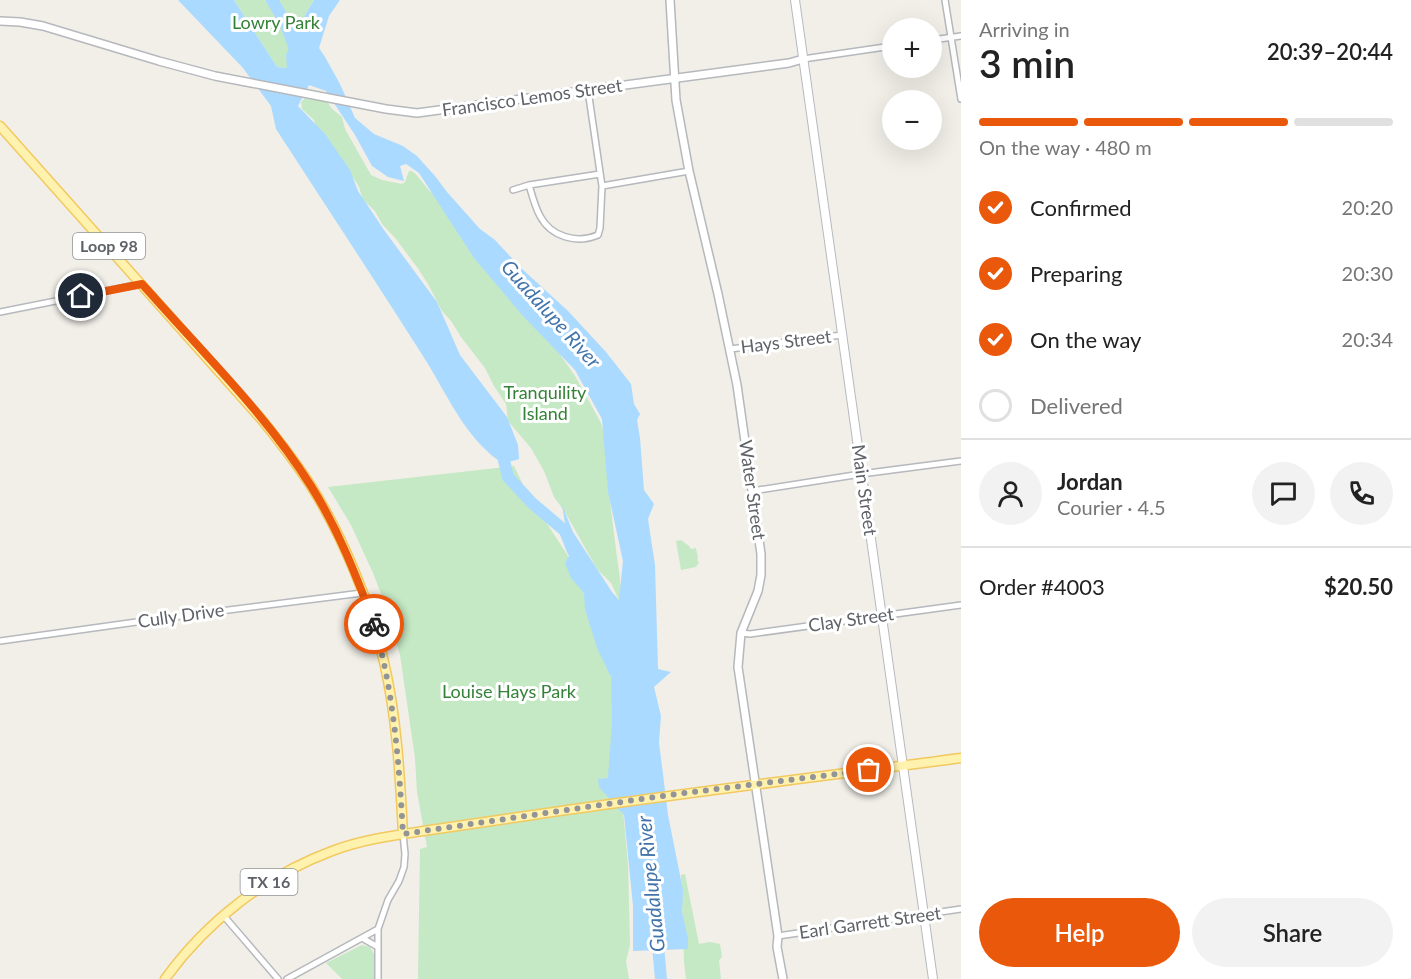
<!DOCTYPE html>
<meta charset="utf-8">
<style>
body{margin:0;font-family:Lato,sans-serif;background:#f2f2f2;color:#222;height:100vh;display:flex;flex-direction:column;font-size:22px;white-space:nowrap}
*{box-sizing:border-box;margin:0}
p{font-size:20px;color:#767676}
.icon{flex:none;width:33px;height:33px;fill:none;stroke:currentColor;stroke-width:2;stroke-linecap:round;stroke-linejoin:round}
.map{position:relative;flex:1;overflow:hidden}
.sheet{display:flex;flex-direction:column;background:#fff;width:450px}
.sheet>*{flex:none}
.tools{position:absolute;left:882px;top:18px;display:grid;gap:12px}
.tools a{display:grid;place-items:center;width:60px;height:60px;border-radius:50%;background:#fff;box-shadow:0 6px 24px #0002;font-size:30px}
.pin{position:absolute;display:grid;place-items:center;width:51px;height:51px;color:#fff;margin:-26px;border:3px solid #fff;border-radius:50%;box-shadow:0 2px 6px #0007}
.courier{position:absolute;display:grid;place-items:center;width:60px;height:60px;margin:-30px;border:4px solid #ea580c;border-radius:50%;background:#fff;color:#222;box-shadow:0 2px 8px #0007}
.headline em{font-style:normal;font-weight:600}
.headline div{display:flex;flex-direction:column-reverse}
.headline{display:flex;align-items:center;justify-content:space-between;height:102px;padding:0 18px}
h1{font-size:39px;font-weight:600;line-height:45px}
.bar{display:grid;grid-template-columns:repeat(4,1fr);gap:9px 6px;align-content:center;height:72px;padding:0 18px}
.bar i{height:8px;border-radius:4px;background:#e0e0e0}
.bar .active{background:#ea580c}
.bar p{grid-column:span 4}
.line{display:flex;align-items:center;gap:15px;padding:0 18px;border-top:2px solid #e0e0e0}
.line div{flex:1}
.round{display:grid;place-items:center;flex:none;width:63px;height:63px;border-radius:32px;background:#f2f2f2}
ol{padding:0 18px;list-style:none}
li{display:flex;align-items:center;gap:18px;height:66px}
li p{margin-inline-start:auto}
li .icon{padding:6px;border-radius:50%;background:#ea580c;color:#fff;stroke-width:4}
li:last-child{color:#767676}
li i{width:33px;height:33px;border:3px solid #e0e0e0;border-radius:50%}
.primary-button{display:flex;gap:12px;margin-top:auto;padding:12px 18px}
.primary-button a{flex:1;height:69px;border-radius:36px;background:#ea580c;color:#fff;font-size:24px;font-weight:600;line-height:69px;text-align:center}
.primary-button a+a{background:#f2f2f2;color:#222}
main{display:flex;flex:1;min-height:0}
.map>svg:first-child{display:block}
.green{fill:#c5e8c5}
.water{fill:#aadaff}
.lines{fill:none;stroke-linecap:round;stroke-linejoin:round}
.river{stroke:#aadaff;stroke-width:12}
.minor-casing{stroke:#b5b8bc;stroke-width:8}
.tertiary-casing{stroke:#b5b8bc;stroke-width:10}
.secondary-casing{stroke:#b6babf;stroke-width:10}
.primary-casing{stroke:#f2c960;stroke-width:11}
.minor{stroke:#fff;stroke-width:5}
.tertiary{stroke:#fff;stroke-width:7}
.secondary{stroke:#fff;stroke-width:8}
.primary{stroke:#fff2af;stroke-width:8}
.done{stroke:#929495;stroke-width:6;stroke-dasharray:0 10.8}
.route{stroke:#ea580c;stroke-width:8}
.labels{text-anchor:middle;stroke-width:6;stroke-linejoin:round;paint-order:stroke}
.shield{fill:#fff;stroke:#8f9295;stroke-width:1.5}
.shield-label{font-size:16px;font-weight:bold;fill:#5f6368}
.park-label{font-size:18px;fill:#348238;stroke:#fff}
.street-label{font-size:18px;fill:#5f6368;stroke:#fff}
.water-label{font-size:20px;font-style:italic;fill:#4174aa;stroke:#fff}
</style>
<main>
<div class="map">
<svg width="961" height="979" viewBox="0 0 961 979">
<rect width="100%" height="100%" fill="#f1efe8"/>
<!-- green -->
<path class="green" d="M234 0H314L301 22 288 68 277 67Z
M307 96 326 99 331 108 342 117 345 129 371 175 382 180 402 184 405 182 409 171H412C421 178 426 189 436 197L555 347 575 376 600 421C610 444 608 483 611 509 614 538 619 568 622 597L619 600 611 583 597 569 565 512 554 497 544 471 531 448 508 421 506 404 494 386 485 368 461 337 451 321 442 311 428 284 417 267 396 239 382 224 375 211 363 200 359 187 354 179 316 126 314 120 302 109 301 102Z
M514 466 527 493 596 599 611 677 628 865 630 945 626 961 629 979H418L420 849 427 847 417 792 415 758 400 655 385 604 373 573 351 525 328 487Z
M681 540 689 546 691 549 696 548 698 558 697 560 699 562 696 567 681 570 676 541Z
M685 874 699 944 710 942 720 944 722 957 719 960 721 979H686L684 961 681 875Z
M362 945 370 947 374 954V979H342L326 963Z"/>
<!-- water -->
<path class="water" d="M178 0H234L277 67 287 68 286 55 301 22 314 0H340L329 16 319 48 325 57 340 84 355 118 374 134 403 146 417 156 435 176 447 192 480 229 495 240 521 268 568 311 606 352 631 384 634 404 640 414 637 420 640 438 644 490 654 504 648 519 655 565 658 669 671 672 654 687 661 716 659 742 668 815 683 890 682 912 688 939V949L633 951V906L624 815 599 787 598 779 608 778 612 723 611 677 597 648 585 609 584 593 571 578 565 563 570 554 562 505 573 532 612 592 619 600 623 561 608 492 602 419 575 370 523 316 474 258 419 173 406 164 400 166 404 181 388 177 372 166 355 135 326 91 309 85 298 106 325 134 350 170 358 191 384 230 437 302 460 355 507 417 518 445 519 459C504 464 498 462 487 451 459 425 443 387 423 356 375 280 325 205 276 129L271 106 243 68Z"/>
<g class="lines">
<!-- river -->
<path class="river" d="M272 0C283 17 292 37 297 56
M501 448 508 477 532 503 565 531 573 551
M657 935 661 979"/>
<defs>
<path id="minor" d="M945 0 961 99
M932 40 961 36
M803 59 892 46
M588 90 602 186 689 171
M600 174 529 185C532 195 535 207 540 216 551 237 577 244 598 235L600 228 602 186
M513 190 529 185
M0 312 141 284
M730 349 842 335
M752 491 861 474 961 461
M741 633 750 634 961 605
M0 641 158 619 362 593
M223 915 278 979
M778 936 961 909
M362 938 378 947
M287 979 378 929
M378 979V929L388 900 399 881 404 867 405 854 403 834"/>
<path id="tertiary" d="M670 0 676 100 689 171 718 294 737 385 761 554V575L758 591 741 633 738 667 778 936 777 947 783 979
M0 21 20 22 43 26 159 61 215 76 386 109 417 113 789 63 803 59"/>
<path id="secondary" d="M795 0 933 979"/>
<path id="primary" d="M0 126 262 420C279 441 296 463 311 486 342 535 371 604 384 662 397 718 400 776 403 834
M165 979C207 921 265 876 332 851 364 839 397 835 430 830 464 825 499 820 533 815 676 794 818 777 961 758"/>
</defs>
<!-- minor casing -->
<use href="#minor" class="minor-casing"/>
<!-- tertiary casing -->
<use href="#tertiary" class="tertiary-casing"/>
<!-- secondary casing -->
<use href="#secondary" class="secondary-casing"/>
<!-- primary casing -->
<use href="#primary" class="primary-casing"/>
<!-- minor -->
<use href="#minor" class="minor"/>
<!-- tertiary -->
<use href="#tertiary" class="tertiary"/>
<!-- secondary -->
<use href="#secondary" class="secondary"/>
<!-- primary -->
<use href="#primary" class="primary"/>
</g>
<g class="lines">
<!-- done -->
<path class="done" d="M374 624C394 692 399 763 403 834L669 795 869 770"/>
<!-- route -->
<path class="route" d="M81 296 142 284 152 295C207 357 267 416 311 486 338 529 357 577 374 624"/>
</g>
<g class="labels">
<!-- shield labels -->
<g class="shield">
<rect x="73" y="233" width="72" height="26" rx="4.5"/>
<rect x="240.5" y="869" width="57" height="26" rx="4.5"/>
</g>
<g class="shield-label">
<text x="109" y="252">Loop 98</text>
<text x="269" y="888">TX 16</text>
</g>
<!-- park labels -->
<g class="park-label">
<text x="276" y="29">Lowry Park</text>
<text x="545" y="399">Tranquility<tspan x="545" dy="21">Island</tspan></text>
<text x="509" y="698">Louise Hays Park</text>
</g>
<!-- street labels -->
<g class="street-label">
<text transform="translate(532 98) rotate(-8)" y="6">Francisco Lemos Street</text>
<text transform="translate(786 342) rotate(-7)" y="6">Hays Street</text>
<text transform="translate(752 490) rotate(82)" y="6">Water Street</text>
<text transform="translate(864 490) rotate(82)" y="6">Main Street</text>
<text transform="translate(181 616) rotate(-8)" y="6">Cully Drive</text>
<text transform="translate(851 620) rotate(-8)" y="6">Clay Street</text>
<text transform="translate(870 923) rotate(-8)" y="6">Earl Garrett Street</text>
</g>
<!-- water labels -->
<g class="water-label">
<text transform="translate(551 314) rotate(48)" y="7">Guadalupe River</text>
<text transform="translate(651 884) rotate(-96)" y="7">Guadalupe River</text>
</g>
</g>
</svg>
<div class="tools">
<a>+</a>
<a>−</a>
</div>
<div class="pin" style="left:869px;top:770px;background:#ea580c"><svg class="icon" aria-label="bag" viewBox="0 0 24 24"><path d="M5 8h14l-1 12H6zM9 8a3 3 0 0 1 6 0"/></svg></div>
<div class="pin" style="left:81px;top:296px;background:#1f2937"><svg class="icon" aria-label="home" viewBox="0 0 24 24"><path d="M3 11l9-7 9 7M6 9v11h12V9"/></svg></div>
<div class="courier" style="left:374px;top:624px"><svg class="icon" aria-label="bike" viewBox="0 0 24 24"><circle cx="6" cy="16" r="4"/><circle cx="18" cy="16" r="4"/><path d="M6 16l4-8h5l3 8M10 8l3 8H6M13 5h3"/></svg></div>
</div>
<section class="sheet">
<div class="headline"><div><h1>3 min</h1><p>Arriving in</p></div><em>20:39–20:44</em></div>
<div class="bar"><i class="active"></i><i class="active"></i><i class="active"></i><i></i><p>On the way · 480 m</p></div>
<ol>
<li><svg class="icon" aria-label="check" viewBox="0 0 24 24"><path d="M5 12l5 5 9-10"/></svg>Confirmed<p>20:20</p></li>
<li><svg class="icon" aria-label="check" viewBox="0 0 24 24"><path d="M5 12l5 5 9-10"/></svg>Preparing<p>20:30</p></li>
<li><svg class="icon" aria-label="check" viewBox="0 0 24 24"><path d="M5 12l5 5 9-10"/></svg>On the way<p>20:34</p></li>
<li><i></i>Delivered</li>
</ol>
<div class="line" style="height:108px"><a class="round"><svg class="icon" aria-label="person" viewBox="0 0 24 24"><circle cx="12" cy="8" r="4"/><path d="M4 21q1-7 8-7t8 7"/></svg></a><div><b>Jordan</b><p>Courier · 4.5</p></div><a class="round"><svg class="icon" aria-label="chat" viewBox="0 0 24 24"><path d="M4 5h16v11H9l-5 4z"/></svg></a><a class="round"><svg class="icon" aria-label="phone" viewBox="0 0 24 24"><path d="M5 4h4l2 5-3 2q2 4 5 5l2-3 5 2v4C11 20 4 13 5 4z"/></svg></a></div>
<div class="line" style="height:78px"><div>Order #4003</div><b>$20.50</b></div>
<div class="primary-button"><a>Help</a><a>Share</a></div>
</section>
</main>
